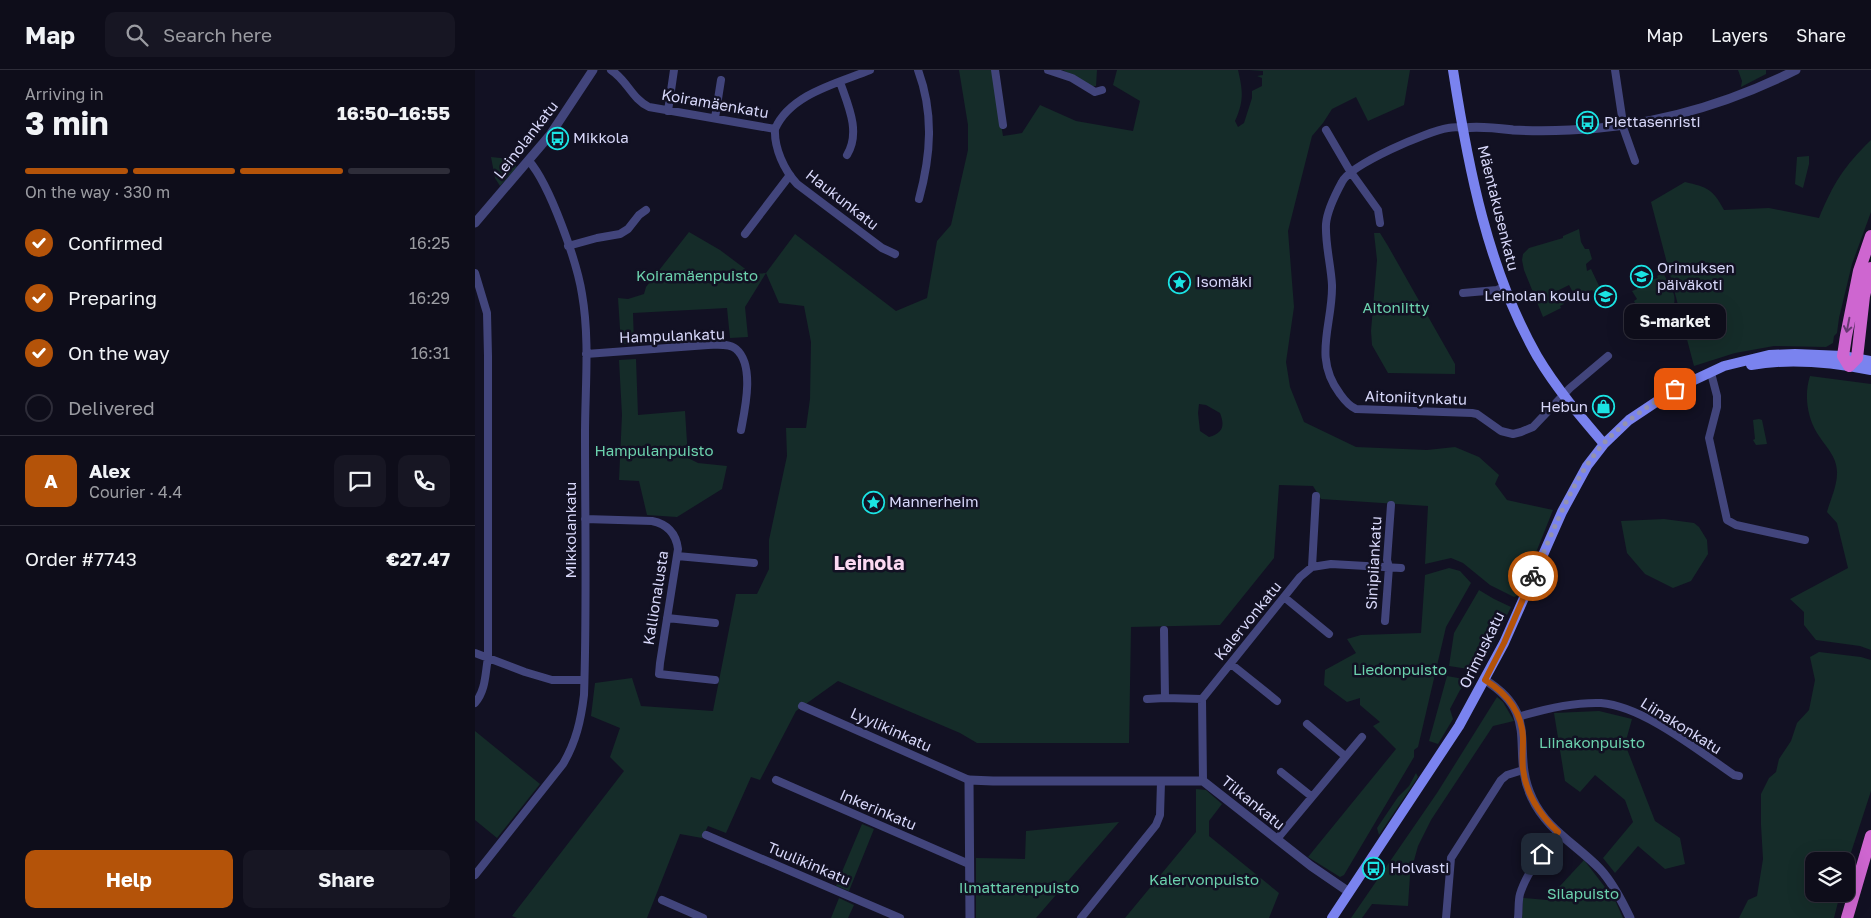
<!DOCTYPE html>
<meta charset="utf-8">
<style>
body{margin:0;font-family:"Golos Text",sans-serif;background:#171623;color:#f1f3f6;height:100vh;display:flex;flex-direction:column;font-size:19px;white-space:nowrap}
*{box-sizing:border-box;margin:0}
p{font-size:16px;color:#9b9ca2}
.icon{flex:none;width:28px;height:28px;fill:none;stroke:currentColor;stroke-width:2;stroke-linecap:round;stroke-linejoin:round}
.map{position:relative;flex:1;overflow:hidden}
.panel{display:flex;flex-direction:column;background:#0e0d1a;width:475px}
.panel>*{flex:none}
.buttons{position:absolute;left:1330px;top:782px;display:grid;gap:10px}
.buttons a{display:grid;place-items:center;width:50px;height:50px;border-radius:10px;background:#0e0d1a;box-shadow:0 5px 20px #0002,0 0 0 1px #2e2d39;font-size:25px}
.pin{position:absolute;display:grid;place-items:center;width:42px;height:42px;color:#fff;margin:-21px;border-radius:10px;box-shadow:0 2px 8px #0006}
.courier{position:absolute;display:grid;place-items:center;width:50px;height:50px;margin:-25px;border:4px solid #b45309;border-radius:50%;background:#fff;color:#222;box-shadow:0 1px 6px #0007}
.bubble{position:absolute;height:35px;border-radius:10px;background:#0e0d1a;box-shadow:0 5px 20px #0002,0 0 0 1px #2e2d39;font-size:16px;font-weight:700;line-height:35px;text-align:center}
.overview em{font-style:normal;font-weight:700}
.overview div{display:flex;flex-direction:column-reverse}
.overview{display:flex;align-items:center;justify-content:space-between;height:85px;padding:0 25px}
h1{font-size:32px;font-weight:700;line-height:38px}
.bar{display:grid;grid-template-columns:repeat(4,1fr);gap:8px 5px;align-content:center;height:60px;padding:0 25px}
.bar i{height:6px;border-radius:4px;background:#2e2d39}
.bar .on{background:#b45309}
.bar p{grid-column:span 4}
.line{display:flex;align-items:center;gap:12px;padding:0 25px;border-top:1px solid #2e2d39}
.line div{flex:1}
.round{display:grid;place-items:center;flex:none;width:52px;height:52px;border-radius:10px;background:#171623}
ol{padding:0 25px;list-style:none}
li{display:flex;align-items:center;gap:15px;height:55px}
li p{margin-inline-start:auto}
li .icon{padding:5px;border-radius:50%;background:#b45309;color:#fff;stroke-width:4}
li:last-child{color:#9b9ca2}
li i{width:28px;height:28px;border:2px solid #2e2d39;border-radius:50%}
.cta{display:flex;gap:10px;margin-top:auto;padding:10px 25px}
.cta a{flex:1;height:58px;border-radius:10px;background:#b45309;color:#fff;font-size:20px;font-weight:700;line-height:58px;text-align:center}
.cta a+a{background:#171623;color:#f1f3f6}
header{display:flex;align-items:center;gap:30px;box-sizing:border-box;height:70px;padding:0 25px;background:#0e0d1a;border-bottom:1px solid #2e2d39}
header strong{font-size:24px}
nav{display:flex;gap:28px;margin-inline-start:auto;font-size:18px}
.search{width:350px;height:45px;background:#171623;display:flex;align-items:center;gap:12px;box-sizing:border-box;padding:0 18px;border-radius:10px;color:#9b9ca2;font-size:19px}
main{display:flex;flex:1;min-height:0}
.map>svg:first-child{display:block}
.green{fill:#152c29;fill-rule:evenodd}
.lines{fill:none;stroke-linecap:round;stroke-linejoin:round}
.minor{stroke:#42457c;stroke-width:8}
.tertiary{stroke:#42457c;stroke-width:9}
.secondary{stroke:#7a83ef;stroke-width:10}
.trunk{stroke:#ce66d0;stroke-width:12}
.oneway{stroke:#673771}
.done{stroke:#9392af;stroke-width:5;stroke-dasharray:0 9}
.route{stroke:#b45309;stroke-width:6}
.labels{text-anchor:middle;stroke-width:5;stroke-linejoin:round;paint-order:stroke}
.street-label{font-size:15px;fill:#d8d8fa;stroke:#121123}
.poi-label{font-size:15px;fill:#d8d8fa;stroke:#121123;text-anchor:start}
.park-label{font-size:15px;fill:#6cd2ae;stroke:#121123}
.district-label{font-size:20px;font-weight:bold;fill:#fbd9f2;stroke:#121123}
</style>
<header>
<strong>Map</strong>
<div class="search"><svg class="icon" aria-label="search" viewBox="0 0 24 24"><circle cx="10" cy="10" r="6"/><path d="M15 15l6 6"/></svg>Search here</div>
<nav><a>Map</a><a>Layers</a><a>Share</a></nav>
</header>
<main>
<section class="panel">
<div class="overview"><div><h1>3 min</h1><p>Arriving in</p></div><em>16:50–16:55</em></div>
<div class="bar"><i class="on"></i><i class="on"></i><i class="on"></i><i></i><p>On the way · 330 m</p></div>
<ol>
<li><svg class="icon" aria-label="check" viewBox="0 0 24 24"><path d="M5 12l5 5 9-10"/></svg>Confirmed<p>16:25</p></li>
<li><svg class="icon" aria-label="check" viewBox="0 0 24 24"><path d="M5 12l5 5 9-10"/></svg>Preparing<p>16:29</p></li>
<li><svg class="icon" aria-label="check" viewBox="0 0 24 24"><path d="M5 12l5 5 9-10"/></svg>On the way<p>16:31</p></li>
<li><i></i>Delivered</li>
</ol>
<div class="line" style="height:90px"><b class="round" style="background:#b45309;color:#fff">A</b><div><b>Alex</b><p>Courier · 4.4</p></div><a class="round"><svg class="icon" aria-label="chat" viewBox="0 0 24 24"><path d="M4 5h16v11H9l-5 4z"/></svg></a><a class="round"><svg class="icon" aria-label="phone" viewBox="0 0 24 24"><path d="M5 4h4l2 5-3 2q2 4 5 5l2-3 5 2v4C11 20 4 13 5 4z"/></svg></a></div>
<div class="line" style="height:65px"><div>Order #7743</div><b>€27.47</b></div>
<div class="cta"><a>Help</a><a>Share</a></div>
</section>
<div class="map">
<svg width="1396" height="848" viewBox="0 0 1396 848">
<rect width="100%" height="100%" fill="#121123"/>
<!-- green -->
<path class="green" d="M484 0H517L528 66 547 63 565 35 601 51 658 61 665 31 638 15 642 0H763C768 21 769 31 760 51L763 57 769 53 777 28V21L787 16V8L782 6 788 5V1L774 0H935L929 35 893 51 881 27 857 39 848 53 837 66 813 161 819 237 811 292 815 317 829 352 881 377 952 380 980 377 1004 387 1024 405 1020 414 1032 430 1078 440 1044 525 1039 527 1015 515 988 493 976 488 950 494 953 436 846 429 838 416 804 415 799 488 745 555 656 557 654 673H502L485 663 363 611 321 641 285 710 276 707 251 763 233 756 227 768 205 764 172 848H42L37 846 149 701 135 687 145 658 116 646 120 613 157 608 166 636 238 641 261 524H282L294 499V470L312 386 311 358H331L335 329 336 272 329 236 304 233 291 203 270 237 273 267 255 268 252 238 158 243 159 274H146L143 228 153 229 169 224 171 217 214 162 245 180 277 204 291 203 320 164 421 241 452 228 462 171 476 155 493 80V55ZM724 334 731 335 745 343C750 356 748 363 734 367L725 361 723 343Z
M588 0H622L621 16H616Z
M1263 0H1291V4L1266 17 1267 11Z
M1396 70V142L1377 194 1364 248 1362 263 1359 266 1358 273 1351 277 1299 276 1260 283 1219 296 1176 132 1210 112C1232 117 1238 119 1249 140L1294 138 1344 148C1358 114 1369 96 1396 70Z
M1334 86V94L1328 118 1320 114 1322 87Z
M16 87 35 89 42 97 25 116 20 108Z
M1104 159 1106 172 1110 179H1114L1117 189 1111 194 1112 201 1116 199 1125 218 1119 222 1117 220 1101 228 1094 215 1082 221 1089 234 1085 236 1086 238 1068 247 1049 200 1047 190 1048 184 1054 178 1088 168V166Z
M899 163H905L913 176 980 294V304L913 303 897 275 896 261 902 190Z
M1188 203C1191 209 1197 217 1199 225 1203 242 1184 250 1172 256L1159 231 1162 229 1157 221 1162 219V216L1166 214 1168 216 1172 213V211L1183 208 1182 206Z
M161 289 163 345 210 341 213 388 223 393 252 396 247 419 202 447 172 445 164 411 144 410 147 345 144 290Z
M1335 306 1396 314V580L1385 576 1341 570 1329 555V542L1315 529 1373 498 1362 453 1352 442C1355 431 1362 416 1362 404 1363 387 1350 376 1342 363 1332 346 1329 325 1335 306Z
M1284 349 1287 350 1292 374 1281 375 1278 370 1280 369 1278 350Z
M1189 449 1219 453 1224 457 1232 470 1233 484 1216 511 1198 518 1170 504 1152 483 1146 451Z
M974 498 985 501 996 513 971 557 943 677 939 680V687L869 805 865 807 833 787 921 679 898 656 905 652 885 635V628L872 632 849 615 850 600 881 583 872 569 886 565 946 563 950 505Z
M1004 520 1019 529 1036 537 1012 587 1005 590 1000 600 974 596 979 563Z
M1344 582 1386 587 1396 590V721L1371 798V791H1339V824H1365L1359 848H1264L1273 830 1282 826 1288 789 1286 755V724L1294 708 1301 702 1304 689 1316 671 1322 653 1334 640 1340 610 1335 587Z
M972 606 994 610 985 620 975 639 978 649 963 674 954 671Z
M1022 627 1028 632 1039 651 1018 656 956 750 943 776 935 805 933 836 897 834 887 848H876L962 723Z
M1124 641 1157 649 1150 674 1180 751 1205 768 1210 794 1190 799 1163 776 1140 803 1128 788 1158 752 1150 730 1120 705 1105 722 1090 711 1079 643Z
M0 661 65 714 22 768 0 750Z
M941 703 943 707 904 765 902 758 923 727 934 716Z
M721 719 731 720 747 734 734 751V766L804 823 794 848H650L721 762Z
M644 752 561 848H501V788L550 789 551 761Z
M387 754 399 759 374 821 361 816Z
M1109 790 1140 830 1148 848H1047L1048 828 1072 830Z
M364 828 379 835 373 848H356Z"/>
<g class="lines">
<!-- minor -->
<path class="minor" d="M136 0C152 10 157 29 174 37L300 59C315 24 363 13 395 0
M443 0C459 43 456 85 444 129
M520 0 528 55
M573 0 597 8 620 22 627 20
M1140 0 1149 60 1160 91
M365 12C373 35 386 62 372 85
M193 41 199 0
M240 48 246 10
M989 58C984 57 978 57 973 58 953 61 876 94 867 112 861 123 852 142 851 154 850 174 856 195 857 215 858 255 837 287 865 324 870 331 874 336 881 339L997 343 1002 344 1026 361 1038 364 1046 362 1058 357 1095 318 1133 286
M300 59C299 78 309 100 322 114L407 178 420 184
M851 60 875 101 903 140 905 153
M270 164 315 105
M93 176 122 168 145 164 153 159 164 145 171 140
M0 203 12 243 13 286V588C10 604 11 620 0 633
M988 223 1022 220 1029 217
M111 284 233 275C242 275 254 273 261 279 280 295 270 339 266 360
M1236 303 1242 326V337L1234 368 1252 450 1261 455 1330 470
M110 449 177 451C192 454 201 463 203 479L185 593 184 604 240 610
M202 486 279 493
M837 497 841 426
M809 527 854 564
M192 548 240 553
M910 551 914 497 912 490 916 435
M689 560 690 628 727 629
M0 583 50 602 77 610H109
M756 594 802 631
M672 629 690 628
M327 636 494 710
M1043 647C1069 639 1098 632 1126 633 1168 636 1224 681 1259 705L1264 706
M832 654 870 686
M806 702 836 726
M301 710 494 794
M728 711 727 629 825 507 837 497 856 494 926 498
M231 765 425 848
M802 769 887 667
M0 805 88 694C101 672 106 650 109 625 112 538 110 451 110 364 110 318 115 270 107 224 102 192 75 115 54 91
M187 830 228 848
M606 848 681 755 685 745 686 712
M971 848 976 788 1026 710 1032 705 1048 700
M1043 848C1044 840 1043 831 1045 824 1052 801 1070 781 1083 762"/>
<!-- tertiary -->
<path class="tertiary" d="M989 58C1005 56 1021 58 1038 60 1057 61 1076 61 1095 60 1173 57 1251 35 1321 0
M0 153 75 65 118 0
M1010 610C1068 646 1034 680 1057 728 1071 759 1102 775 1125 799 1138 813 1147 831 1155 848
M495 848 494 710 518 711H728L836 796 874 822"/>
<!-- secondary -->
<path class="secondary" d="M978 0C993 97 1013 200 1062 286 1081 318 1105 346 1129 374
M1276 295C1316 288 1356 292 1396 300
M857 848 984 656 1029 573 1087 442 1112 396 1129 374 1154 350 1184 330 1200 319 1249 296 1294 285 1320 284 1368 286 1396 291"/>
<!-- trunk -->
<path class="trunk" d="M1396 166 1384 201 1371 266 1368 286 1374 296 1382 288 1389 226 1396 198
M1372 848 1396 766"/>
</g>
<!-- one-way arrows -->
<defs><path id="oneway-shaft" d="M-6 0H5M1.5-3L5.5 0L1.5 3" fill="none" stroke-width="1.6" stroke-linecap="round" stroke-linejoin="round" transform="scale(1.25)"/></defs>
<use class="oneway" href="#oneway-shaft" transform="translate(1373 255) rotate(101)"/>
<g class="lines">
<!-- done -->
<path class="done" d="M1058 506C1079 461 1096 410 1129 373 1150 351 1175 335 1200 319"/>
<!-- route -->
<path class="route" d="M1058 506 1029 573 1010 610C1031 623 1047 642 1048 668 1048 679 1047 689 1048 699 1051 724 1065 745 1083 762L1067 784"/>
</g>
<!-- icons -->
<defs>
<symbol id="bus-ring" viewBox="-11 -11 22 22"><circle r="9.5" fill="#121123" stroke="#1be3e3" stroke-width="1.5"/><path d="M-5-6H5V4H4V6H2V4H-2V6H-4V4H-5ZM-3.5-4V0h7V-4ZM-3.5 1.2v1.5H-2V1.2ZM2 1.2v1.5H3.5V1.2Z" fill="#1be3e3"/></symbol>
<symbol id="school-ring" viewBox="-11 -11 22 22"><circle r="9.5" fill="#121123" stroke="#1be3e3" stroke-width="1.5"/><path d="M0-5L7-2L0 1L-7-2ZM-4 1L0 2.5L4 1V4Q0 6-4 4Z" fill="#1be3e3"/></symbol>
<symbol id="sight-ring" viewBox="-11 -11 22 22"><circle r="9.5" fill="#121123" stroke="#1be3e3" stroke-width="1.5"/><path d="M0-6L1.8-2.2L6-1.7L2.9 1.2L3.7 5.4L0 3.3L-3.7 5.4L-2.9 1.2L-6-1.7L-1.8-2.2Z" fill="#1be3e3"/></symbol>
<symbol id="shop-ring" viewBox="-11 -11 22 22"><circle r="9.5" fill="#121123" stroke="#1be3e3" stroke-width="1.5"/><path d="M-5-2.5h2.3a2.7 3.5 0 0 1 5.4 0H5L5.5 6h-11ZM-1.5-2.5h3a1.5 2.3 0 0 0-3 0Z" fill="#1be3e3"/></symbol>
</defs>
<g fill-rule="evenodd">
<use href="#bus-ring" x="1100" y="40" width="25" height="25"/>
<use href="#bus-ring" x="70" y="56" width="25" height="25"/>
<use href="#school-ring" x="1154" y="194" width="25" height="25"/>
<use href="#sight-ring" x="692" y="200" width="25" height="25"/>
<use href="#school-ring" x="1118" y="214" width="25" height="25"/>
<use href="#shop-ring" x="1116" y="324" width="25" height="25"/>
<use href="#sight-ring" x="386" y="420" width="25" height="25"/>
<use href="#bus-ring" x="886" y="786" width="25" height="25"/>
</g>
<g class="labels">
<!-- street labels -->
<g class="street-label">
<text transform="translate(240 34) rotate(10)" y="5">Koiramäenkatu</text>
<text transform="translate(51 70) rotate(-52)" y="5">Leinolankatu</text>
<text transform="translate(367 130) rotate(38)" y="5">Haukunkatu</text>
<text transform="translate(1023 138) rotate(76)" y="5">Mäentakusenkatu</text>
<text transform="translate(197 266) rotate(-2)" y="5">Hampulankatu</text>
<text transform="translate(941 328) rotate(2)" y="5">Aitoniitynkatu</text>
<text transform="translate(96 460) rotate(-90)" y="5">Mikkolankatu</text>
<text transform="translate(899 493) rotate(-87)" y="5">Sinipiiankatu</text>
<text transform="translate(181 528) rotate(-81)" y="5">Kallionalusta</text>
<text transform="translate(773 551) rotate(-51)" y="5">Kalervonkatu</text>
<text transform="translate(1007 580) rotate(-64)" y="5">Orimuskatu</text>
<text transform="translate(1206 656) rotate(32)" y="5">Liinakonkatu</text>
<text transform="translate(416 660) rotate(24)" y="5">Lyylikinkatu</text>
<text transform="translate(778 733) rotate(39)" y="5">Tilkankatu</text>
<text transform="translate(403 740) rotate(23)" y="5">Inkerinkatu</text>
<text transform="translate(334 794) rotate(23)" y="5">Tuulikinkatu</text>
</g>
<!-- poi labels -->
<g class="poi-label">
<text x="1129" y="57">Piettasenristi</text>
<text x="98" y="73">Mikkola</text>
<text x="1182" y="203">Orimuksen<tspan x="1182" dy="17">päiväkoti</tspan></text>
<text x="721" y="217">Isomäki</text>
<text x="1115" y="231" text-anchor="end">Leinolan koulu</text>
<text x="1113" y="342" text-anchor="end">Hebun</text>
<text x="414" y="437">Mannerheim</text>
<text x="915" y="803">Holvasti</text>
</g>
<!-- park labels -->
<g class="park-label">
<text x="222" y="211">Koiramäenpuisto</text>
<text x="921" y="243">Aitoniitty</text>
<text x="179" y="386">Hampulanpuisto</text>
<text x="925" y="605">Liedonpuisto</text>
<text x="1117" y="678">Liinakonpuisto</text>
<text x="729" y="815">Kalervonpuisto</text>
<text x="544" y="823">Ilmattarenpuisto</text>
<text x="1108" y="829">Silapuisto</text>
</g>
<!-- district labels -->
<g class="district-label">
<text x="394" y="500">Leinola</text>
</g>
</g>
</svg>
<div class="buttons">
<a><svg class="icon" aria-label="layers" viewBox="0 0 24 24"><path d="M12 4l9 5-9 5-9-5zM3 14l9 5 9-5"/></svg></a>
</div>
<div class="pin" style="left:1200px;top:319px;background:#ea580c"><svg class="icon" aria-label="bag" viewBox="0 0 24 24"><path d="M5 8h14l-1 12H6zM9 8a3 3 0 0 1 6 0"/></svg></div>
<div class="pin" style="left:1067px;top:784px;background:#1f2937"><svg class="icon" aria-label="home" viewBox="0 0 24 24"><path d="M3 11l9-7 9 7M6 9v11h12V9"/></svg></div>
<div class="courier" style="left:1058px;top:506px"><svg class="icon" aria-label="bike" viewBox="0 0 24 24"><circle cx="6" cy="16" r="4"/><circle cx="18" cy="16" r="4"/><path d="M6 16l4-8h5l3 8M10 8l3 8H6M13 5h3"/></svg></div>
<div class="bubble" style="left:1149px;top:234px;width:102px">S-market</div>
</div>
</main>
